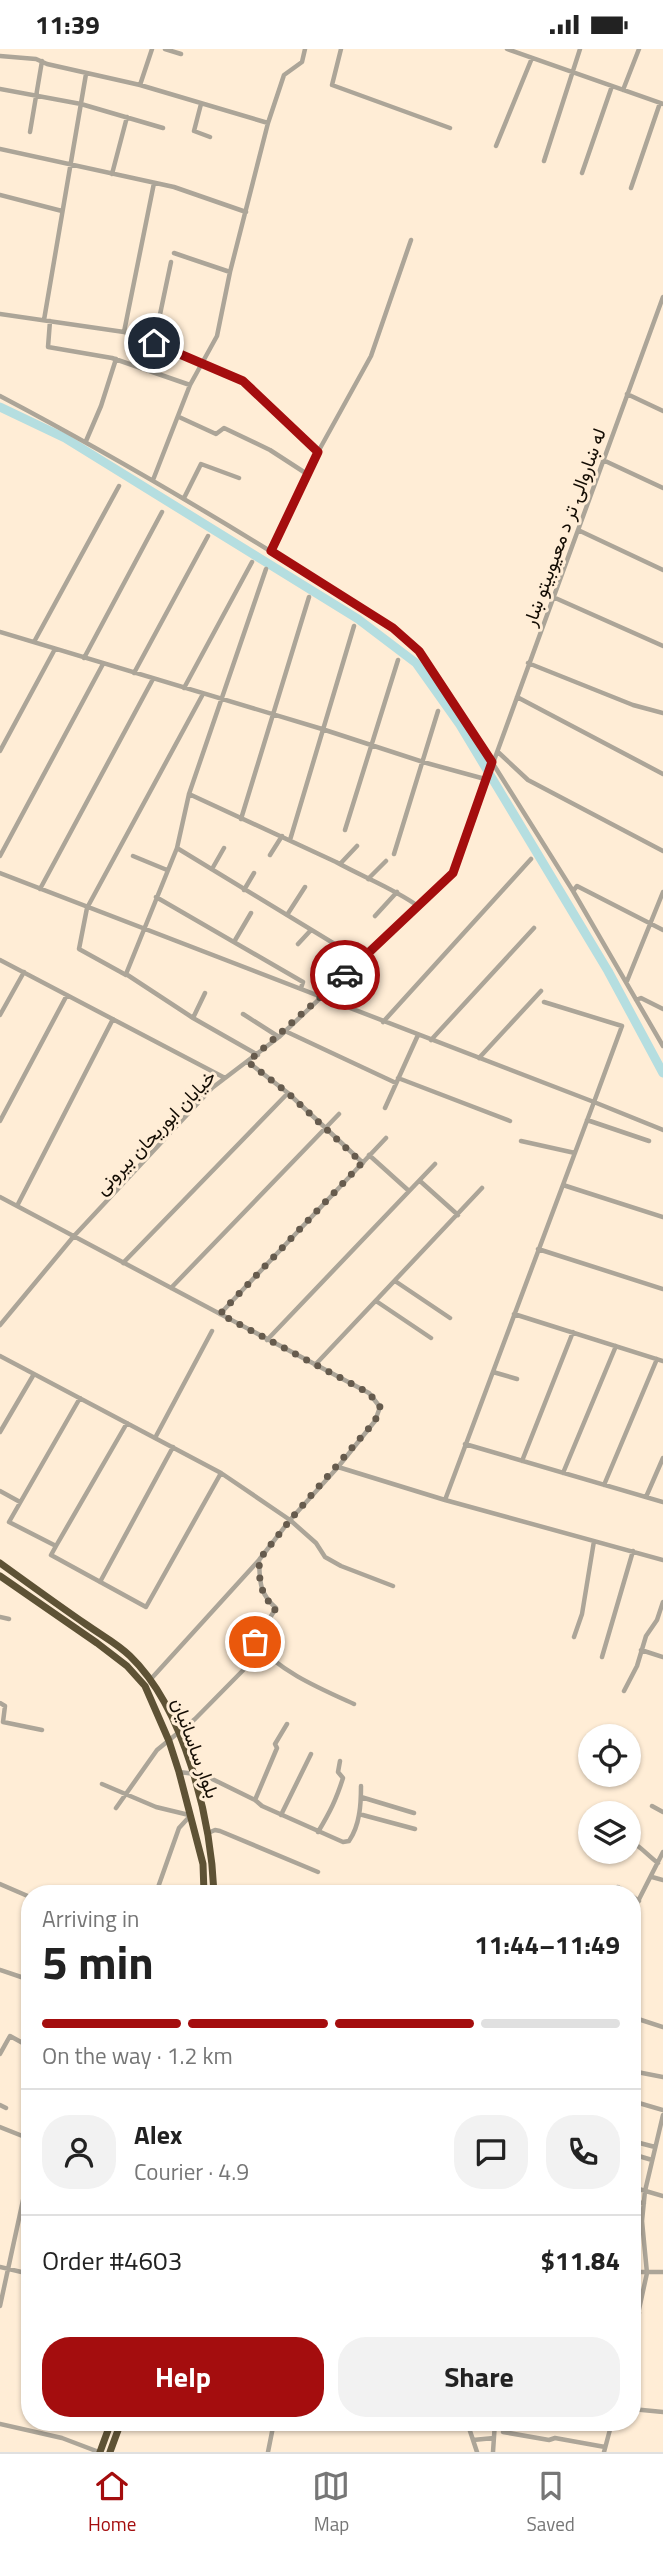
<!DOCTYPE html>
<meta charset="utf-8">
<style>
body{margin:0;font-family:"Titillium Web",Vazirmatn,sans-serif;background:#f2f2f2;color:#222;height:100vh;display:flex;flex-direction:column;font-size:26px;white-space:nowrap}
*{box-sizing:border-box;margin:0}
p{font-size:23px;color:#767676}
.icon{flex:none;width:38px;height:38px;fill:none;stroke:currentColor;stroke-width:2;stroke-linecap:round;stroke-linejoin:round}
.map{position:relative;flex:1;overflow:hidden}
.drawer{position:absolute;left:21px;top:1836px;width:620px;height:546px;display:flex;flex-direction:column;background:#fff;border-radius:28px;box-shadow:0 2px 5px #0004}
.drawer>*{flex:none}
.tools{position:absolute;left:578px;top:1675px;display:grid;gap:14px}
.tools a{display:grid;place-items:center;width:63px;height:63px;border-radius:50%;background:#fff;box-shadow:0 2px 5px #0004;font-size:35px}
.pin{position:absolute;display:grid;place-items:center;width:60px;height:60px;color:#fff;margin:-30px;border:4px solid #fff;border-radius:50%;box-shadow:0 2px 7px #0007}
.courier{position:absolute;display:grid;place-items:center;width:70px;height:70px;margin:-35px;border:5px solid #a40d0e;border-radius:50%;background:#fff;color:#222;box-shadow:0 2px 9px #0007}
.summary em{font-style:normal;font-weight:700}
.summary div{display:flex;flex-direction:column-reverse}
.summary{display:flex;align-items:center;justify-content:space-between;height:119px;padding:0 21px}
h1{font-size:46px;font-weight:700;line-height:52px}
.bar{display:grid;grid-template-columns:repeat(4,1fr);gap:10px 7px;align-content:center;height:84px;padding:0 21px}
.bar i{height:9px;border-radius:5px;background:#e0e0e0}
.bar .active{background:#a40d0e}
.bar p{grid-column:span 4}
.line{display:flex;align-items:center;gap:18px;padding:0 21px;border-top:2px solid #e0e0e0}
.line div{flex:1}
.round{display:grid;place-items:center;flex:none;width:74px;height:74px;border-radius:28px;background:#f2f2f2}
.button{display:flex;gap:14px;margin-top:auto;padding:14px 21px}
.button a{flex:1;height:80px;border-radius:28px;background:#a40d0e;color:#fff;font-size:28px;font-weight:700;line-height:80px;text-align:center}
.button a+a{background:#f2f2f2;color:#222}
.status{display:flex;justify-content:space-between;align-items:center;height:49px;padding:0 35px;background:#fff;direction:ltr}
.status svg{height:19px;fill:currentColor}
.tabs{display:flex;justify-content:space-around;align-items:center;height:98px;border-top:2px solid #e0e0e0;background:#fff;font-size:19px;color:#767676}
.tabs a{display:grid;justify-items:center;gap:4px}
.tabs .active{color:#a40d0e}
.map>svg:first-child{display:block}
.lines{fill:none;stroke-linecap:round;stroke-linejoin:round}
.river{stroke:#b5dee0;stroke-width:9}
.minor{stroke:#aca598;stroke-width:4.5}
.highway{stroke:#5e5235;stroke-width:7}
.done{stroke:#665b4d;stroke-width:7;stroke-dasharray:0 12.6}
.route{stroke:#a40d0e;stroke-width:9}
.labels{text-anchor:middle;stroke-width:6;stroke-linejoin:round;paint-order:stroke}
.street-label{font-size:19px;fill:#130c03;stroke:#ffedd6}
</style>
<div class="status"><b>11:39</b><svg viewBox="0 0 49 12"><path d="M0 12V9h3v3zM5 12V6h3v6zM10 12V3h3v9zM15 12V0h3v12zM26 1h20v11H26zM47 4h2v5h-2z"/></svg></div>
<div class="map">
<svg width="663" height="2403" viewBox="0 0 663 2403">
<rect width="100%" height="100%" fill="#ffedd6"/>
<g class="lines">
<!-- river -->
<path class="river" d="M0 358 65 389 358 570 416 614 460 676 608 922 663 1024"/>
<!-- minor -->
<path class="minor" d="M165 0 181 5
M341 0 332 36 450 79
M507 0 663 55
M0 7 36 10 47 15 140 36 268 74
M140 36 152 0
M0 40 81 55 163 79
M623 41 639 0
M201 55 194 82 210 88
M30 83 42 12
M496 97 532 9
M0 100 174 138 246 163
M544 112 580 0
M582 124 612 37
M112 125 127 68
M631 139 660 54
M0 146 62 162
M174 204 230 223
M0 265 124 283 215 319 243 332 318 403 271 502
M44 271 86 25
M50 272 48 298 112 309 190 336
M124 283 154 134
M154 294 171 213
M627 345 663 362
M0 347C135 418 265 497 393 579L419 602 448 643 573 842 663 997
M179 368 216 385 224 379 270 401 307 425
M86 392 101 357 116 310
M318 403 371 307 411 191
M603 411 663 439
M153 431 190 336 217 287 230 223 268 74 284 26 302 13 305 0
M184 449 201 415 239 429
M578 481 663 521
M553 548 663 597
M0 583 322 680 423 713 485 730
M34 593 119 437
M84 609 162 463
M528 614 633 656 663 664
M134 624 208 487
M184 639 252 513
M517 648 663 725
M0 702 55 600
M498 703 528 731 663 802
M189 745 336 813C363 828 393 839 418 857
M241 770 309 548
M345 781 398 611
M290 791 354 577
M177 799 361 911
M394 805 438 662
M270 806 282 787
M0 807 103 615
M133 807 167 821
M340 815 357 797
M212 820 224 799
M0 824 594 1053 445 1451
M368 830 386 812
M40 840 153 630
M244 841 254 824
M573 842 577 837 663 881
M156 848 303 933 301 939
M287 866 305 838
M375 867 397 843
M234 893 251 864
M298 895 311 881
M0 911 225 1029
M126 926 79 900 87 859 203 645
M627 932 663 843
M636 951 641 949 663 960
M544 953 622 977 594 1053 663 1081
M243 965 279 988
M0 966 24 923
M193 969 205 944
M383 973 531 810
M285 982 396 1034
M431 991 534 879
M258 1006 193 969 126 925 177 799 189 745 266 520
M479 1009 541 942
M248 1013 288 1044 363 1114
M398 1029 510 1072
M385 1059 418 986
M587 1071 649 1092
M0 1072 67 946
M521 1092 575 1104
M369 1106 409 1142
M420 1132 458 1166
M563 1136 663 1168
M0 1148 369 1344 380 1358 375 1372 338 1418
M17 1157 113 970
M538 1200 663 1240
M123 1214 288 1044
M395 1232 450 1269
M171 1239 339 1065
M376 1252 431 1289
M220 1265 386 1089
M514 1265 663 1312
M0 1276 74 1187 212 1039 279 988 453 824 663 248
M267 1291 435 1115
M0 1307 221 1424 290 1471 316 1494 325 1508 341 1517 393 1537
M315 1316 482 1139
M493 1323 517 1330
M80 1349 9 1473 56 1497 51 1506 146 1558 221 1424
M0 1383 34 1325
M155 1389 212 1282
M465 1395 663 1453
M522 1412 573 1283
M563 1424 616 1297
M604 1436 657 1310
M0 1442 20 1453
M646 1448 663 1409
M56 1497 127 1374
M259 1512C260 1533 259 1544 276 1559L255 1593C278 1622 321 1640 354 1655
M100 1533 173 1398
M0 1568 9 1570
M574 1588 582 1565 594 1492
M641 1601 663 1608
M602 1608 633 1502
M150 1631 259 1511 290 1471 338 1418 445 1451 663 1511
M624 1642 637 1617 646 1587 657 1571 663 1553
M0 1654 5 1657 3 1673 42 1681
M179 1723 204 1726 255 1751 262 1757 343 1793 349 1792C360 1776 361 1755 361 1737
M102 1735 156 1758 189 1766
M361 1748 414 1764
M255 1751 277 1699 275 1695 287 1675
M652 1757 663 1763
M116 1759 157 1701 195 1670 262 1602
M359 1765 415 1780
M281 1766 311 1705
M318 1783C330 1763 336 1751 343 1729L338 1723 340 1712
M208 1784 215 1781 220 1782 318 1823
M628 1791C641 1797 647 1806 658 1814
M652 1828 663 1831
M0 1835 30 1848
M618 1838 627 1844
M156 1844 179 1779 190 1767
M632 1847 639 1852
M632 1864 663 1803
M0 1921 30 1931
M632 1968 663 1978
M0 2005 10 1987 30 1998
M632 2022 663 2028
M632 2052 663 2061
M0 2056 6 2059
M0 2078 30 2090
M632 2092 655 2098
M632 2105 652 2111
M632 2138 663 2147
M632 2153 644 2154
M632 2173 642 2172
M0 2218 30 2225
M632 2223H663
M0 2257 30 2119
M632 2262 639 2264
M632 2292 647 2224 642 2172 645 2142 663 2066
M632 2360 663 2363
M467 2373 477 2403
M0 2375 62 2389 99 2403
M503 2383 549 2391 555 2389 605 2398
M473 2391 494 2389
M268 2403 274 2373
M493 2403 495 2373
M604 2403 612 2373"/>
<!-- highway -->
<path class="highway" d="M0 1514C29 1535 58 1556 87 1576 101 1586 118 1595 130 1607 185 1660 211 1771 214 1844
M0 1527 97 1594 127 1617 145 1637 169 1692 179 1723 203 1815 204 1844
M100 2403 111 2373
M110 2403 121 2373"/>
</g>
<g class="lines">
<!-- done -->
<path class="done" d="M255 1593 276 1559 265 1549 260 1533 259 1511 290 1471 375 1372 380 1358 369 1344 220 1265 362 1114 288 1044 248 1013 345 926"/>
<!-- route -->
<path class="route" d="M154 294 243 332 318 403 271 502 393 579 419 602 492 713 453 824 345 926"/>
</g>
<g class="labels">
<!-- street labels -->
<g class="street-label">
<text transform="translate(564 478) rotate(-70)" y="7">له ښاروالۍ تر د معیوبیتو ښار</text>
<text transform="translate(155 1083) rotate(-46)" y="7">خیابان ابوریحان بیرونی</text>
<text transform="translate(196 1699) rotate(70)" y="7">بلوار ساسانیان</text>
</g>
</g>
</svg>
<div class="tools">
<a><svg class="icon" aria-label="locate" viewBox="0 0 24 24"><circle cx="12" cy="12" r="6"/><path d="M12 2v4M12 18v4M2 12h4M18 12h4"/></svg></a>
<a><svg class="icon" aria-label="layers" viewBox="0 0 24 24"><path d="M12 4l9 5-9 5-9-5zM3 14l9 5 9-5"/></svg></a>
</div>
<div class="pin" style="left:255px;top:1593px;background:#ea580c"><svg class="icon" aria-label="bag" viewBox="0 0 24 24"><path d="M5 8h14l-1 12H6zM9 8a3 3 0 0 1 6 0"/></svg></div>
<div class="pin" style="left:154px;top:294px;background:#1f2937"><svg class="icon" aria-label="home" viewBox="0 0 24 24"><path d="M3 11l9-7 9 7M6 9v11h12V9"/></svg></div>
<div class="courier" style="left:345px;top:926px"><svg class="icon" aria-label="car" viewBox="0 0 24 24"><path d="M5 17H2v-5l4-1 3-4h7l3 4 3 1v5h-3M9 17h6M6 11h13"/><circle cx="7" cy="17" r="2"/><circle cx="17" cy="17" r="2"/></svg></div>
<section class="drawer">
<div class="summary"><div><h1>5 min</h1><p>Arriving in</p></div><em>11:44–11:49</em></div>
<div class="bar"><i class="active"></i><i class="active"></i><i class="active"></i><i></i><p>On the way · 1.2 km</p></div>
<div class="line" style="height:126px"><a class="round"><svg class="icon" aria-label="person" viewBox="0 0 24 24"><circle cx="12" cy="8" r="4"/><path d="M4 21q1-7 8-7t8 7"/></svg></a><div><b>Alex</b><p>Courier · 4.9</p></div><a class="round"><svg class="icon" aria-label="chat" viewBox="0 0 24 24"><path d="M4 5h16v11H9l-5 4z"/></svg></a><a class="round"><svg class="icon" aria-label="phone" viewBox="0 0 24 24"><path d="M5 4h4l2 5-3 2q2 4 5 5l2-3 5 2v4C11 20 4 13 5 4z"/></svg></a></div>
<div class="line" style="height:91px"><div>Order #4603</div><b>$11.84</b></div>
<div class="button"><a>Help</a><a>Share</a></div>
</section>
</div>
<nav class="tabs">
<a class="active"><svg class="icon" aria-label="home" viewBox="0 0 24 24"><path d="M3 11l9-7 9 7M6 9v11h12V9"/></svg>Home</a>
<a><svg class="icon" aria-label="map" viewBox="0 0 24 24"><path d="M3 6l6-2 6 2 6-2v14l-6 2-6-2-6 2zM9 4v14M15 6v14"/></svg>Map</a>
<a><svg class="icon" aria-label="saved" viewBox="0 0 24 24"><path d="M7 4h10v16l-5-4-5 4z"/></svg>Saved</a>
</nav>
